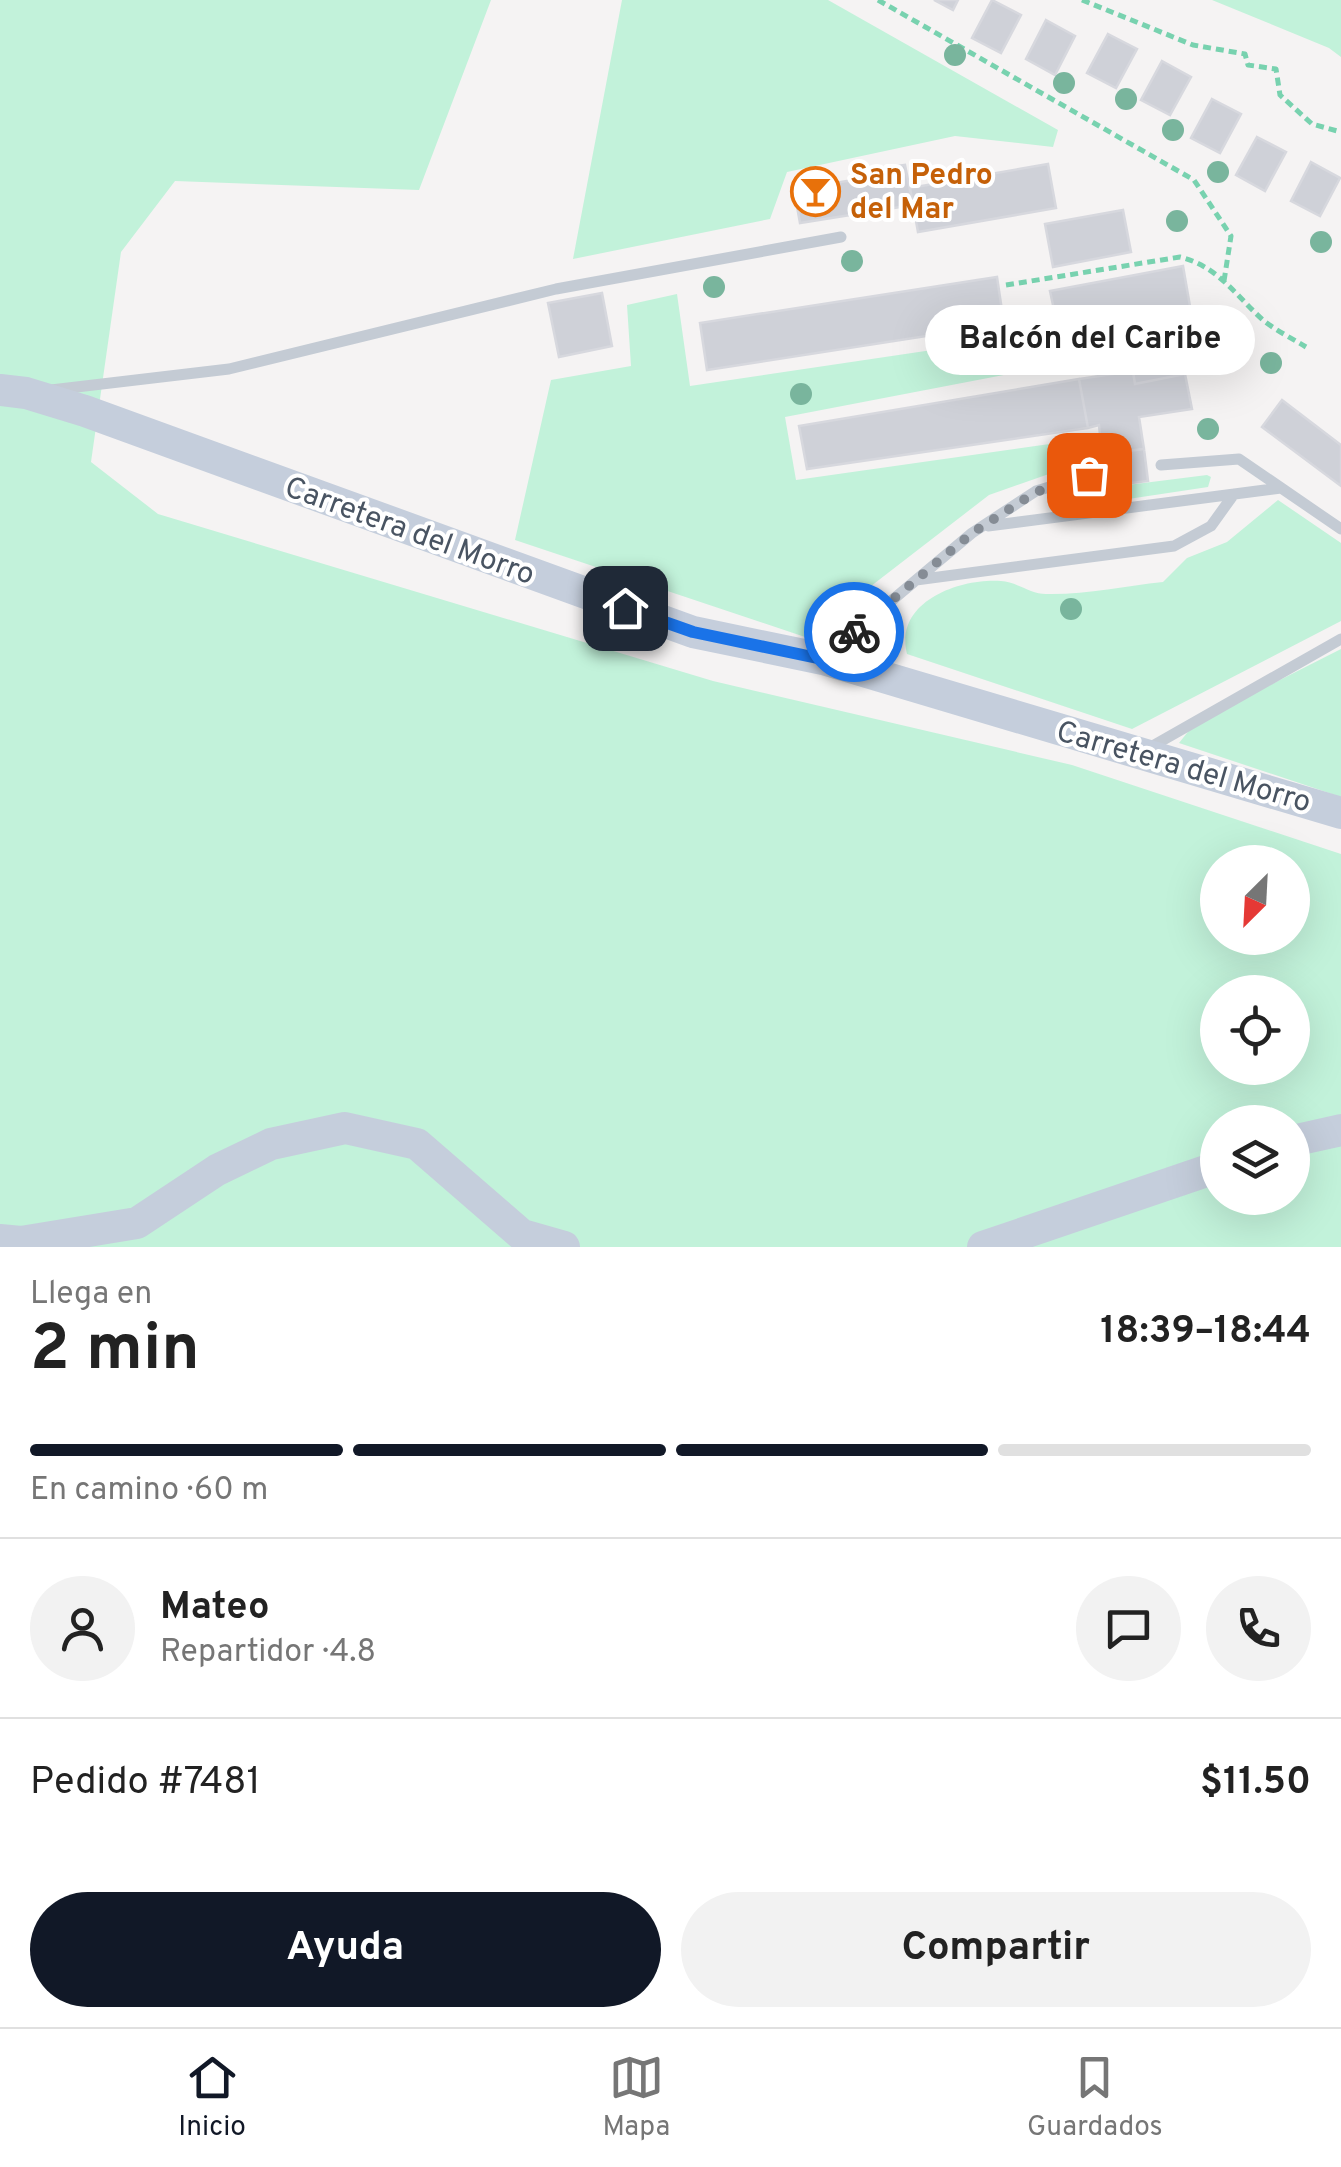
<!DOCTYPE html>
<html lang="es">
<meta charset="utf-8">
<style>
body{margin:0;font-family:Overpass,sans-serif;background:#f2f2f2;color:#222;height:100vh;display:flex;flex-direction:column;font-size:38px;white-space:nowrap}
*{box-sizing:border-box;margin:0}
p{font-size:32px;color:#767676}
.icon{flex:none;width:55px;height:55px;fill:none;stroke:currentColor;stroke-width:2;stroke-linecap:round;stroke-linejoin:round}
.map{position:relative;height:1247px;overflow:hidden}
.sheet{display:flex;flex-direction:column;background:#fff;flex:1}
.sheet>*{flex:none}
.needle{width:65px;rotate:204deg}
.controls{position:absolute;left:1200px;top:845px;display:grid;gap:20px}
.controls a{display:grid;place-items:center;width:110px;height:110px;border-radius:50%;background:#fff;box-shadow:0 10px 40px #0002;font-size:50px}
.pin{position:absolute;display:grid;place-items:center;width:85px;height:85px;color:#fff;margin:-42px;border-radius:20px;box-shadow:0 5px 15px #0006}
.courier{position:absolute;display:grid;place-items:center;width:100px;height:100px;margin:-50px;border:8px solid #1a73e8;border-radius:50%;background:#fff;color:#222;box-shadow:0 2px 12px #0007}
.bubble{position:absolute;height:70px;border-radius:35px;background:#fff;box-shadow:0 10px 40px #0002;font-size:32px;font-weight:700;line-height:70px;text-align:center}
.summary em{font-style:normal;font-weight:700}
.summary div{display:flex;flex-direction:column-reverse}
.summary{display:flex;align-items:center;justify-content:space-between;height:170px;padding:0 30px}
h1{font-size:65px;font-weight:700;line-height:75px}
.bar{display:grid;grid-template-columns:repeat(4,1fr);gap:15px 10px;align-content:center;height:120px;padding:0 30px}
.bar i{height:12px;border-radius:8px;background:#e0e0e0}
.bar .current{background:#111827}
.bar p{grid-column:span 4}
.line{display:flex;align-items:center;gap:25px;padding:0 30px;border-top:2px solid #e0e0e0}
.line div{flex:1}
.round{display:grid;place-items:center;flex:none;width:105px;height:105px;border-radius:52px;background:#f2f2f2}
.action{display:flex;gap:20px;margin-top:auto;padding:20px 30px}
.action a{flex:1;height:115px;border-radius:60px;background:#111827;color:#fff;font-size:40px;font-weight:700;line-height:115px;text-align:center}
.action a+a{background:#f2f2f2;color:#222}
.tab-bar{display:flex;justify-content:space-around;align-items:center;height:140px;border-top:2px solid #e0e0e0;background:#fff;font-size:28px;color:#767676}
.tab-bar a{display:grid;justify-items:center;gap:5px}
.tab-bar .current{color:#111827}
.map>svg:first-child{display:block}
.green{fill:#c2f2da;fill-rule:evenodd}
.building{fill:#cfd1d8;stroke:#d7d8de;stroke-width:2.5}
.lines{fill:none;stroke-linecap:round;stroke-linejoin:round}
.path{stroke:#78d2af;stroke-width:5;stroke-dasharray:8 5;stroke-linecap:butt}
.service{stroke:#c4cbd4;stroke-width:11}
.secondary{stroke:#c5cedc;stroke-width:32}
.tree{fill:#79b59d}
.done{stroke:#858c95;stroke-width:10;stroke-dasharray:0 18}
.route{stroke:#1a73e8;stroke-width:12}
.labels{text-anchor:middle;stroke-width:8;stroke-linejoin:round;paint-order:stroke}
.food-label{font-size:30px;font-weight:bold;fill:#c56008;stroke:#fff;text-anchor:start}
.street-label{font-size:30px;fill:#495462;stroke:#fff}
</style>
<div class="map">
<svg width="1341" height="1247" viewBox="0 0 1341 1247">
<rect width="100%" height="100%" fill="#f5f3f3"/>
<!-- green -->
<path class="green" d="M0 0H491L419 190 175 181 121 252 91 462 158 514 713 681 1072 765 1341 854V1247H0ZM1218 862H1292V938H1218ZM1218 992H1292V1068H1218ZM1218 1122H1292V1198H1218Z
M622 0H828L1058 130 1053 147 955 136 787 172 770 219 573 259Z
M1212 0H1341V57L1329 48Z
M677 294 690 386 1039 334 1046 367 785 417 796 480 1085 439 1086 461 989 495 805 637 515 540 551 380 631 366 627 305Z
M1207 475 1211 477 1208 487 1075 507 1069 499 1072 492Z
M1278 500 1341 543V621L1132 729 907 654C894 602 959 578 1001 581 1017 582 1031 594 1046 594 1084 595 1125 586 1163 582L1187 558 1227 542Z
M1341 649V797L1179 743 1195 723Z"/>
<!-- building -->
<path class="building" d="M934 0H958L953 10Z
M992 0 1021 15 1001 53 972 38Z
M1046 20 1075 36 1055 75 1026 59Z
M1108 34 1137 49 1116 88 1087 73Z
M1162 61 1191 77 1170 115 1141 100Z
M1212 99 1241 114 1220 153 1191 138Z
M1257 137 1286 152 1265 191 1236 175Z
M1311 162 1340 178 1320 216 1291 201Z
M1048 164 1056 208 918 232 910 188Z
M905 165 913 205 800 223 794 190 882 175 881 168Z
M1123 210 1131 252 1053 267 1045 224Z
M1183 266 1191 312 1174 315 1185 374 1135 384 1125 326 1060 338 1050 291Z
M997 277 1004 324 707 370 700 323Z
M602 293 612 346 559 357 548 303Z
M1133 371 1135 384 1185 374 1192 409 1139 417 1144 449 1102 454 1099 425 1088 428 1079 379Z
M1079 379 1088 428 807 469 799 426Z
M1282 400 1341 445V486L1262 427Z
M1144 449 1148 481 1106 486 1102 454Z"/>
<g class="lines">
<!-- path -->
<path class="path" d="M878 0 1194 180 1231 236 1224 281
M1082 0 1193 45 1245 54 1248 65 1276 69 1280 95 1312 124 1341 132
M1006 285 1180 257C1218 266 1237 297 1264 321 1277 331 1293 339 1306 347"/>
<!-- service -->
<path class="service" d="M51 390 229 369 556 289 841 237
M1161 465 1239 459 1341 529
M988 526 1281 488
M916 580 1174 546 1211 526 1234 494
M827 655 972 533 1036 491 1089 475
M1149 748 1341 639"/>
<!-- secondary -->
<path class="secondary" d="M0 390 26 393 85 411 693 632 823 659 1341 813
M1292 1141 1341 1130
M0 1240 21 1242 137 1223 217 1170 271 1144 345 1128 417 1144 522 1235 564 1247
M983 1247 1218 1167"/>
</g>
<!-- trees -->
<g class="tree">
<circle cx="955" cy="55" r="11"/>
<circle cx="1064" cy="83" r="11"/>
<circle cx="1126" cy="99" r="11"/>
<circle cx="1173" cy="130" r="11"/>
<circle cx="1218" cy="172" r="11"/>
<circle cx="1177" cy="221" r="11"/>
<circle cx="1321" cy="242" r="11"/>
<circle cx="852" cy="261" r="11"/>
<circle cx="714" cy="287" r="11"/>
<circle cx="1271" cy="363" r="11"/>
<circle cx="962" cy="364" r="11"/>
<circle cx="801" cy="394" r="11"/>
<circle cx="1208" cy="429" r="11"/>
<circle cx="1071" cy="609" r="11"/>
</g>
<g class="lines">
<!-- done -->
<path class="done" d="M854 632 972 533 1036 492 1089 475"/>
<!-- route -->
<path class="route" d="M625 608 693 632 822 659 854 632"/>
</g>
<!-- icons -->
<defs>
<symbol id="bar-ring" viewBox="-11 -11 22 22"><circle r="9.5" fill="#fff" stroke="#e8710a" stroke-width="1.5"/><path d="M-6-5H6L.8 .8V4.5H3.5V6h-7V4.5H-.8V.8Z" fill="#e8710a"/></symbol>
</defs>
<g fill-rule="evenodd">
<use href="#bar-ring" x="788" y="164" width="55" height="55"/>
</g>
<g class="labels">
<!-- food labels -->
<g class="food-label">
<text x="850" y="184">San Pedro<tspan x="850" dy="34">del Mar</tspan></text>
</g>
<!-- street labels -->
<g class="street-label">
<text transform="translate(410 530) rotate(20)" y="10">Carretera del Morro</text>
<text transform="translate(1184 766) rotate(16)" y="10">Carretera del Morro</text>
</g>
</g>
</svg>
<div class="controls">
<a><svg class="needle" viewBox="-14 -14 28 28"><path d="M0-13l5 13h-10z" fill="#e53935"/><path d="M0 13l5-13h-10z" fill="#767676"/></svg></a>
<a><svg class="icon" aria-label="locate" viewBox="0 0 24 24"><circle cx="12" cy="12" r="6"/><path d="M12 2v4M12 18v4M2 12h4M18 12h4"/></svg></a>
<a><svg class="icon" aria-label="layers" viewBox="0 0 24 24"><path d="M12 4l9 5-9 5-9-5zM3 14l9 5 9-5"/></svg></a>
</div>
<div class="pin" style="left:1089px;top:475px;background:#ea580c"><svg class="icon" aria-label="bag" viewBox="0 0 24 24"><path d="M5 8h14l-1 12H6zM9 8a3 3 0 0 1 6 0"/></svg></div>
<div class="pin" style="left:625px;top:608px;background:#1f2937"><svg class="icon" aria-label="home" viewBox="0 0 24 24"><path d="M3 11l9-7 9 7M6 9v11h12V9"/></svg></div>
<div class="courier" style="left:854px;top:632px"><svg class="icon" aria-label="bike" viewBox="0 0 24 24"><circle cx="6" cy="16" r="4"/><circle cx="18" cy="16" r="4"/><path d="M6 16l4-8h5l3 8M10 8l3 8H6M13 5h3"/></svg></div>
<div class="bubble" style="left:925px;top:305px;width:330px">Balcón del Caribe</div>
</div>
<section class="sheet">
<div class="summary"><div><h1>2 min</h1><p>Llega en</p></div><em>18:39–18:44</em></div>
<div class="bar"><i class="current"></i><i class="current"></i><i class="current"></i><i></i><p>En camino · 60 m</p></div>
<div class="line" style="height:180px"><a class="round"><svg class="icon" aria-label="person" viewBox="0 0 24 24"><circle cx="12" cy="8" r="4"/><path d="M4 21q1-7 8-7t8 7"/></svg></a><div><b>Mateo</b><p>Repartidor · 4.8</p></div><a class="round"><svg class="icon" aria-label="chat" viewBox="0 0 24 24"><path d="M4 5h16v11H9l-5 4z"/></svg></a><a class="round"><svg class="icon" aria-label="phone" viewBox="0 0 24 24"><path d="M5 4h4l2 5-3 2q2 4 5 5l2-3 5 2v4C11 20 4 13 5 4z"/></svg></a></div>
<div class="line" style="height:130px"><div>Pedido #7481</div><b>$11.50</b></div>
<div class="action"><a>Ayuda</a><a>Compartir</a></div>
</section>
<nav class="tab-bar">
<a class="current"><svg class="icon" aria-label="home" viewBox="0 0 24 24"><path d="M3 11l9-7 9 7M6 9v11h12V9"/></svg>Inicio</a>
<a><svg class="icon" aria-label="map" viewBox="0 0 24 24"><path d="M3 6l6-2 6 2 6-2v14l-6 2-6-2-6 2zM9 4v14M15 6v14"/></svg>Mapa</a>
<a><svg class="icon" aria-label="saved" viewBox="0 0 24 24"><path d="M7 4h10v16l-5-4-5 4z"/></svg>Guardados</a>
</nav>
